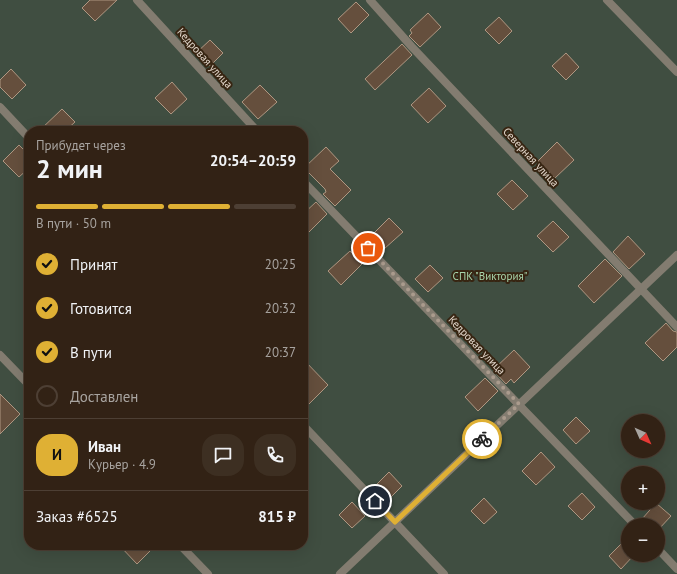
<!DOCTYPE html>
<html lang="ru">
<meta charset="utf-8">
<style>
body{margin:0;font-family:"PT Sans",sans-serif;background:#3d2f22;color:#f1f3f6;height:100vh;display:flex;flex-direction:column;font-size:15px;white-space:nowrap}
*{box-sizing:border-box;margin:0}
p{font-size:13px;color:#a8a4a0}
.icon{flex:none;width:22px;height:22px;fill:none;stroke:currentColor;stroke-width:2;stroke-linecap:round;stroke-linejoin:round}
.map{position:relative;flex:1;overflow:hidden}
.side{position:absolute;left:24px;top:126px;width:284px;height:424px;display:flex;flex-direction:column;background:#322215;border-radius:16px;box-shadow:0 4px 16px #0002,0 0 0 1px #4d3f34}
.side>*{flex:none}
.needle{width:26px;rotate:135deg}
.buttons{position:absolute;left:621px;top:414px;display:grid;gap:8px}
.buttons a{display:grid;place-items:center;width:44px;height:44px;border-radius:50%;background:#322215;box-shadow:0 4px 16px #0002,0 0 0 1px #4d3f34;font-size:20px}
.pin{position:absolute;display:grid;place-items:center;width:34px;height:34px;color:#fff;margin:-17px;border:2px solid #fff;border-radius:50%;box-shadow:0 1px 4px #0007}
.courier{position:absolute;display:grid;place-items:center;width:40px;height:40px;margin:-20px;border:3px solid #dfb034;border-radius:50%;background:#fff;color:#222;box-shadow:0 1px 5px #0007}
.head em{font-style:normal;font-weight:700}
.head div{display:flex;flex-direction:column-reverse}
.head{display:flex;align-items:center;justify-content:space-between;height:68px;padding:0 12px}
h1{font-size:26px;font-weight:700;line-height:30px}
.bar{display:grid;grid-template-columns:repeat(4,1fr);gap:6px 4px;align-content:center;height:48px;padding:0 12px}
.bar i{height:5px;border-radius:3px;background:#4d3f34}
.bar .on{background:#dfb034}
.bar p{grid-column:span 4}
.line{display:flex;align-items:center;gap:10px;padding:0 12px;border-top:1px solid #4d3f34}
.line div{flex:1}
.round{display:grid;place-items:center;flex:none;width:42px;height:42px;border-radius:16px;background:#3d2f22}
ol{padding:0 12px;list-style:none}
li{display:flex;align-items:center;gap:12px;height:44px}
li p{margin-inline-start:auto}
li .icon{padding:4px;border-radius:50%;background:#dfb034;color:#111;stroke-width:4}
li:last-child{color:#a8a4a0}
li i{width:22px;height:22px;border:2px solid #4d3f34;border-radius:50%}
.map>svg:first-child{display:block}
.green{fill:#404e41;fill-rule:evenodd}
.building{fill:#654f3d;stroke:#af9782}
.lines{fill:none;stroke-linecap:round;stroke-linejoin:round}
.street{stroke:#837c70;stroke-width:8}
.done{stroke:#aa9b8d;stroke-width:4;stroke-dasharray:0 7.2}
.route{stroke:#dfb034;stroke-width:5}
.labels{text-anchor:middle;stroke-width:4;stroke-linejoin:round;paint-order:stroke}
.street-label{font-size:11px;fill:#e2d6ca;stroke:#372512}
.park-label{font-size:11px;fill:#a7d4ab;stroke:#372512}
</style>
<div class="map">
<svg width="677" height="574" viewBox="0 0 677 574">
<rect width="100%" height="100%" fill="#422e1c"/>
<!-- green -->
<path class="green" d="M0 0H677V574H0ZM29 131H303V545H29ZM628 421H658V451H628ZM628 473H658V503H628ZM628 525H658V555H628Z"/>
<!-- building -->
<path class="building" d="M90 0H117L95 21 82 8Z
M356 2 369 15 351 33 338 19Z
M428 13 441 27 420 47 409 36 412 33 410 30Z
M499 17 512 31 499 44 485 30Z
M210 40 223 53 210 66 196 53Z
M402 44 412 55 375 90 365 79Z
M566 53 579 67 566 80 552 66Z
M11 69 26 85 12 99 0 87V80Z
M172 82 187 99 171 114 155 98Z
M260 85 277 102 258 119 242 102Z
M429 88 446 106 428 123 411 105Z
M62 109 75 122 65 131H39Z
M557 142 574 160 555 178 538 161Z
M19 145 29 155V168L19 177 3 161Z
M326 147 339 161 330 169 351 190 335 206 323 194 326 192 325 189 304 168Z
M512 180 528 196 513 210 497 194Z
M316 202 327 214 303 238V214Z
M389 218 403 232 384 249 371 236Z
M553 221 569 237 553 252 537 236Z
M628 236 645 254 629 269 613 252Z
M350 251 362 264 341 285 328 271Z
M605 259 622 276 594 303 578 286Z
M430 265 443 278 428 292 415 279Z
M666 323 673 331 677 332V347L663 361 645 343Z
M514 350 530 367 514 383 511 379 506 384 493 370Z
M303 359 328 385 303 410Z
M485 378 498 391 478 411 465 397Z
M0 394 20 414 0 434Z
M576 417 590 431 576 444 563 430Z
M541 452 555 467 536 485 522 471Z
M389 472 402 486 389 499 376 485Z
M582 493 595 507 582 520 568 506Z
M484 498 497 512 484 524 471 511Z
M352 502 365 516 352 528 339 515Z
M656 503 671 516 658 530V525H640L644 521 642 519Z
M628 537V555H634L621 569 609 556Z
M119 545H156L137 564Z"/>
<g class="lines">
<!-- street -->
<path class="street" d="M137 0 257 131
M370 0 412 47 677 327
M607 0 677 72
M0 107 29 138
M303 181 635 525
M0 355 29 385
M303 425 444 574
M180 545 208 574
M658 549 677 569
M340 574 677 255"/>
</g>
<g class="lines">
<!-- done -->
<path class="done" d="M368 248 519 404 482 439"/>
<!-- route -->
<path class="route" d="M375 501 395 522 482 439"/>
</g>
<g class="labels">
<!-- street labels -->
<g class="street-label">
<text transform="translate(205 58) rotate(48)" y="4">Кедровая улица</text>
<text transform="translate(531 157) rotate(47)" y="4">Северная улица</text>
<text transform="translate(477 345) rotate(46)" y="4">Кедровая улица</text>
</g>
<!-- park labels -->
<g class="park-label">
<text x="490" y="280">СПК "Виктория"</text>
</g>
</g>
</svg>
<div class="buttons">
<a><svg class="needle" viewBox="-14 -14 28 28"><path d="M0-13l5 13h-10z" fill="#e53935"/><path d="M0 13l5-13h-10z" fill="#a8a4a0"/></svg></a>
<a>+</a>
<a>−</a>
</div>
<div class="pin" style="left:368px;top:248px;background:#ea580c"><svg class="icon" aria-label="bag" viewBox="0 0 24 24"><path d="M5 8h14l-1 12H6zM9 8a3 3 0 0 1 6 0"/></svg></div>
<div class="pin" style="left:375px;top:501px;background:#1f2937"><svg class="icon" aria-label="home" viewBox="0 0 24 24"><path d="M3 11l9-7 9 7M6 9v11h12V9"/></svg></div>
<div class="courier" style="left:482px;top:439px"><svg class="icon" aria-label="bike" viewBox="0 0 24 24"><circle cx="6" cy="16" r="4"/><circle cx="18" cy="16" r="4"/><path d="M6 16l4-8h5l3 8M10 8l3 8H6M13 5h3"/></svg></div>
<section class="side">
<div class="head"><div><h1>2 мин</h1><p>Прибудет через</p></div><em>20:54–20:59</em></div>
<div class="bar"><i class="on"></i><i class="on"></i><i class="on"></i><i></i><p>В пути · 50 m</p></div>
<ol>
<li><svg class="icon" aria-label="check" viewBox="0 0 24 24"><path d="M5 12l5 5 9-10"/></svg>Принят<p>20:25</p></li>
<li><svg class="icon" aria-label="check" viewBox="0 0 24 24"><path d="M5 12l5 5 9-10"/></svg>Готовится<p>20:32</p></li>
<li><svg class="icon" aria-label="check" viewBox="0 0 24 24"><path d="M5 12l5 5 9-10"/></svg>В пути<p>20:37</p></li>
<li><i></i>Доставлен</li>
</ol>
<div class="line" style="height:72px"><b class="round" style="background:#dfb034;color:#111">И</b><div><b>Иван</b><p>Курьер · 4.9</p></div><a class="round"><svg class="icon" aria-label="chat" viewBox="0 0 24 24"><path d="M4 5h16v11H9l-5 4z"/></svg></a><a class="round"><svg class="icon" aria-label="phone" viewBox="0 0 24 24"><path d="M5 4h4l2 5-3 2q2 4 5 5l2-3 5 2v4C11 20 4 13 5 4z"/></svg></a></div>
<div class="line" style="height:52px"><div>Заказ #6525</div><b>815 ₽</b></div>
</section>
</div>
